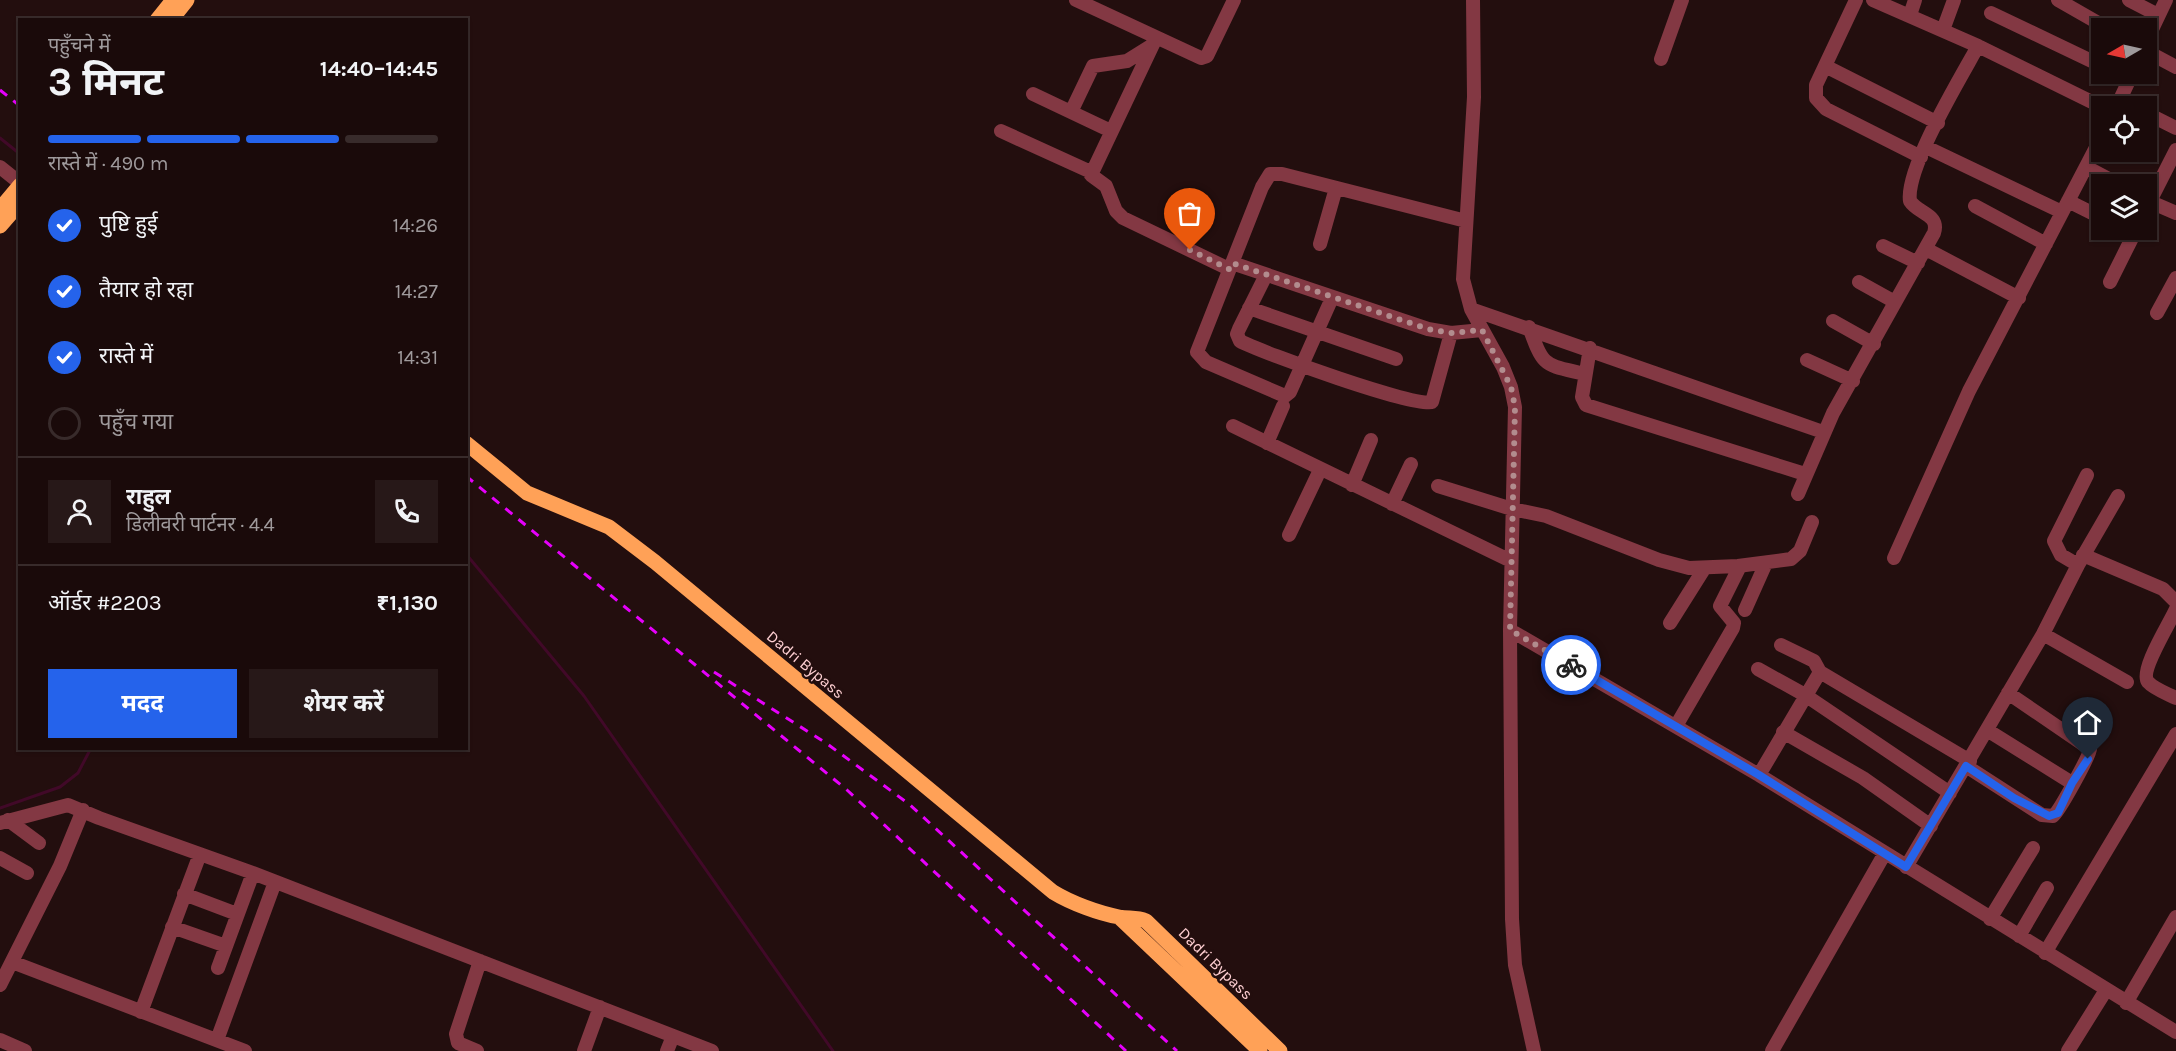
<!DOCTYPE html>
<html lang="hi">
<meta charset="utf-8">
<style>
body{margin:0;font-family:Karla,"Noto Sans Devanagari",sans-serif;background:#271818;color:#f1f3f6;height:100vh;display:flex;flex-direction:column;font-size:22px;white-space:nowrap}
*{box-sizing:border-box;margin:0}
p{font-size:20px;color:#9f9a9c}
.icon{flex:none;width:33px;height:33px;fill:none;stroke:currentColor;stroke-width:2;stroke-linecap:round;stroke-linejoin:round}
.map{position:relative;flex:1;overflow:hidden}
.drawer{position:absolute;left:18px;top:18px;width:450px;height:732px;display:flex;flex-direction:column;background:#1a0a0a;border-radius:0px;box-shadow:0 2px 4px #0004,0 0 0 2px #382b2b}
.drawer>*{flex:none}
.needle{width:39px;rotate:261deg}
.tools{position:absolute;left:2091px;top:18px;display:grid;gap:12px}
.tools a{display:grid;place-items:center;width:66px;height:66px;border-radius:0px;background:#1a0a0a;box-shadow:0 2px 4px #0004,0 0 0 2px #382b2b;font-size:30px}
.pin{position:absolute;display:grid;place-items:center;width:51px;height:51px;color:#fff;margin:-62px -26px;border-radius:50% 50% 50% 0;rotate:-45deg;box-shadow:0 0 6px #0007}
.pin .icon{rotate:45deg}
.courier{position:absolute;display:grid;place-items:center;width:60px;height:60px;margin:-30px;border:4px solid #2563eb;border-radius:50%;background:#fff;color:#222;box-shadow:0 2px 8px #0007}
.head em{font-style:normal;font-weight:700}
.head div{display:flex;flex-direction:column-reverse}
.head{display:flex;align-items:center;justify-content:space-between;height:102px;padding:0 30px}
h1{font-size:39px;font-weight:700;line-height:45px}
.bar{display:grid;grid-template-columns:repeat(4,1fr);gap:9px 6px;align-content:center;height:72px;padding:0 30px}
.bar i{height:8px;border-radius:4px;background:#382b2b}
.bar .on{background:#2563eb}
.bar p{grid-column:span 4}
.line{display:flex;align-items:center;gap:15px;padding:0 30px;border-top:2px solid #382b2b}
.line div{flex:1}
.round{display:grid;place-items:center;flex:none;width:63px;height:63px;border-radius:0px;background:#271818}
ol{padding:0 30px;list-style:none}
li{display:flex;align-items:center;gap:18px;height:66px}
li p{margin-inline-start:auto}
li .icon{padding:6px;border-radius:50%;background:#2563eb;color:#fff;stroke-width:4}
li:last-child{color:#9f9a9c}
li i{width:33px;height:33px;border:3px solid #382b2b;border-radius:50%}
.cta{display:flex;gap:12px;margin-top:auto;padding:12px 30px}
.cta a{flex:1;height:69px;border-radius:0px;background:#2563eb;color:#fff;font-size:24px;font-weight:700;line-height:69px;text-align:center}
.cta a+a{background:#271818;color:#f1f3f6}
.map>svg:first-child{display:block}
.lines{fill:none;stroke-linecap:round;stroke-linejoin:round}
.stream{stroke:#410928;stroke-width:3}
.minor{stroke:#833843;stroke-width:14}
.major{stroke:#ffa157;stroke-width:15}
.rail{stroke:#e600fb;stroke-width:3;stroke-dasharray:9 8;stroke-linecap:butt}
.done{stroke:#b28c8e;stroke-width:6;stroke-dasharray:0 10.8}
.route{stroke:#2563eb;stroke-width:8}
.labels{text-anchor:middle;stroke-width:5;stroke-linejoin:round;paint-order:stroke}
.street-label{font-size:16px;fill:#ffd0d3;stroke:#230e0e}
</style>
<div class="map">
<svg width="2176" height="1051" viewBox="0 0 2176 1051">
<rect width="100%" height="100%" fill="#230e0e"/>
<g class="lines">
<!-- stream -->
<path class="stream" d="M0 138 20 154
M466 554 584 696 833 1051
M0 808 60 787 78 773 91 748"/>
<!-- minor -->
<path class="minor" d="M1076 0 1201 58 1207 56 1234 0
M1473 0 1474 97 1463 279 1471 309 1503 367 1511 387 1515 407 1510 630 1512 919 1515 965 1534 1051
M1856 0 1816 85V98L1826 109 1921 157
M1873 0 1978 46 2102 107
M2058 0 2107 28
M2129 0 2158 15
M1991 13 2102 66
M1910 15 1915 0
M1943 30 1954 0
M1156 38 1091 175 1106 186 1116 211 1123 218 1229 269
M2146 42 2166 0
M2146 51 2176 67
M1661 59 1682 0
M1825 66 1938 123
M1033 94 1111 131
M2117 106 2132 74
M1071 112 1093 66 1127 61 1151 46
M2146 113 2176 128
M1001 131 1091 172
M1926 147 2062 212
M0 167 20 183
M2086 167 2118 184
M2146 200 2176 213
M2068 201 2102 218
M1975 206 2046 244
M2146 209 2176 150
M1320 244 1336 188
M1883 246 1918 263
M1926 249 2019 298
M1232 263 1428 329 1451 333 1482 330
M1266 275 1239 329 1237 334 1240 341C1260 352 1418 409 1432 402L1451 333
M1859 282 1895 302
M2110 282 2136 230
M1332 298 1290 392 1285 396 1206 362 1197 352 1262 187 1270 174H1282L1466 221
M1249 308 1396 359
M1471 309 1823 432
M2157 313 2176 278
M1833 321 1874 344
M1529 327C1544 368 1543 364 1585 374
M1590 348 1582 397 1586 405 1805 474
M1807 360 1853 381
M1233 426 1511 561
M1267 443 1283 406
M1352 485 1371 440
M1438 486 1512 509 1546 516 1659 560 1689 568 1738 566 1791 559 1800 551 1812 522
M1798 494 1833 413 1934 233C1940 214 1918 214 1910 201 1905 169 1961 77 1978 46
M1392 504 1411 464
M1289 535 1320 470
M2083 555 2163 589 2176 602
M1894 558 1969 391 2102 136
M2078 565 2061 555 2054 541 2087 475
M2176 609C2171 621 2139 671 2148 682 2154 689 2168 694 2176 698
M1745 610 1766 563
M1670 623 1704 569
M1510 630 1759 775 2176 1032
M2043 634 2127 682
M1758 669 1805 695 1950 793
M1820 672 1970 761
M1676 726 1733 628 1734 623 1720 606 1740 566
M1987 730 2072 783
M1783 732 1863 778 1931 826
M1966 766 2042 815 2053 816C2059 812 2090 755 2090 749L2008 693
M1759 775 1820 672 1814 661 1781 645
M8 820 39 843
M0 823 68 805 99 818 253 873 712 1051
M0 858 27 873
M1906 867 2043 634 2078 565 2118 496
M184 894 237 914
M1990 919 2033 848
M172 927 226 946
M2019 936 2047 888
M2045 953 2176 734
M12 962 245 1051
M218 968 253 873
M0 985 60 866 83 810
M2126 1003 2176 917
M141 1012 200 854
M0 1040 25 1051
M217 1040 275 882
M477 1051 458 1043 456 1034 480 961
M584 1051 600 1007
M667 1051 673 1036
M1772 1051 1885 853
M2068 1051 2106 990"/>
<!-- major -->
<path class="major" d="M157 20 173 0
M171 20 187 0
M0 209 20 185
M0 226 20 203
M466 443 527 493 609 527 655 562 1053 892C1071 903 1098 913 1119 917 1129 919 1136 917 1146 921L1280 1051
M1119 917 1260 1051"/>
<!-- rail -->
<path class="rail" d="M0 90 20 106
M466 476 847 790 1126 1051
M714 672 826 743 909 804 1177 1051"/>
</g>
<g class="lines">
<!-- done -->
<path class="done" d="M1190 250 1229 269 1232 263 1428 329 1451 333 1482 330 1511 387 1515 407 1510 630 1571 665"/>
<!-- route -->
<path class="route" d="M1571 665 1759 775 1906 867 1966 766 2014 798 2049 816 2058 813 2072 783 2088 759"/>
</g>
<g class="labels">
<!-- street labels -->
<g class="street-label">
<text transform="translate(806 664) rotate(40)" y="6">Dadri Bypass</text>
<text transform="translate(1216 963) rotate(44)" y="6">Dadri Bypass</text>
</g>
</g>
</svg>
<div class="tools">
<a><svg class="needle" viewBox="-14 -14 28 28"><path d="M0-13l5 13h-10z" fill="#e53935"/><path d="M0 13l5-13h-10z" fill="#9f9a9c"/></svg></a>
<a><svg class="icon" aria-label="locate" viewBox="0 0 24 24"><circle cx="12" cy="12" r="6"/><path d="M12 2v4M12 18v4M2 12h4M18 12h4"/></svg></a>
<a><svg class="icon" aria-label="layers" viewBox="0 0 24 24"><path d="M12 4l9 5-9 5-9-5zM3 14l9 5 9-5"/></svg></a>
</div>
<div class="pin" style="left:1190px;top:250px;background:#ea580c"><svg class="icon" aria-label="bag" viewBox="0 0 24 24"><path d="M5 8h14l-1 12H6zM9 8a3 3 0 0 1 6 0"/></svg></div>
<div class="pin" style="left:2088px;top:759px;background:#1f2937"><svg class="icon" aria-label="home" viewBox="0 0 24 24"><path d="M3 11l9-7 9 7M6 9v11h12V9"/></svg></div>
<div class="courier" style="left:1571px;top:665px"><svg class="icon" aria-label="bike" viewBox="0 0 24 24"><circle cx="6" cy="16" r="4"/><circle cx="18" cy="16" r="4"/><path d="M6 16l4-8h5l3 8M10 8l3 8H6M13 5h3"/></svg></div>
<section class="drawer">
<div class="head"><div><h1>3 मिनट</h1><p>पहुँचने में</p></div><em>14:40–14:45</em></div>
<div class="bar"><i class="on"></i><i class="on"></i><i class="on"></i><i></i><p>रास्ते में · 490 m</p></div>
<ol>
<li><svg class="icon" aria-label="check" viewBox="0 0 24 24"><path d="M5 12l5 5 9-10"/></svg>पुष्टि हुई<p>14:26</p></li>
<li><svg class="icon" aria-label="check" viewBox="0 0 24 24"><path d="M5 12l5 5 9-10"/></svg>तैयार हो रहा<p>14:27</p></li>
<li><svg class="icon" aria-label="check" viewBox="0 0 24 24"><path d="M5 12l5 5 9-10"/></svg>रास्ते में<p>14:31</p></li>
<li><i></i>पहुँच गया</li>
</ol>
<div class="line" style="height:108px"><a class="round"><svg class="icon" aria-label="person" viewBox="0 0 24 24"><circle cx="12" cy="8" r="4"/><path d="M4 21q1-7 8-7t8 7"/></svg></a><div><b>राहुल</b><p>डिलीवरी पार्टनर · 4.4</p></div><a class="round"><svg class="icon" aria-label="phone" viewBox="0 0 24 24"><path d="M5 4h4l2 5-3 2q2 4 5 5l2-3 5 2v4C11 20 4 13 5 4z"/></svg></a></div>
<div class="line" style="height:78px"><div>ऑर्डर #2203</div><b>₹1,130</b></div>
<div class="cta"><a>मदद</a><a>शेयर करें</a></div>
</section>
</div>
